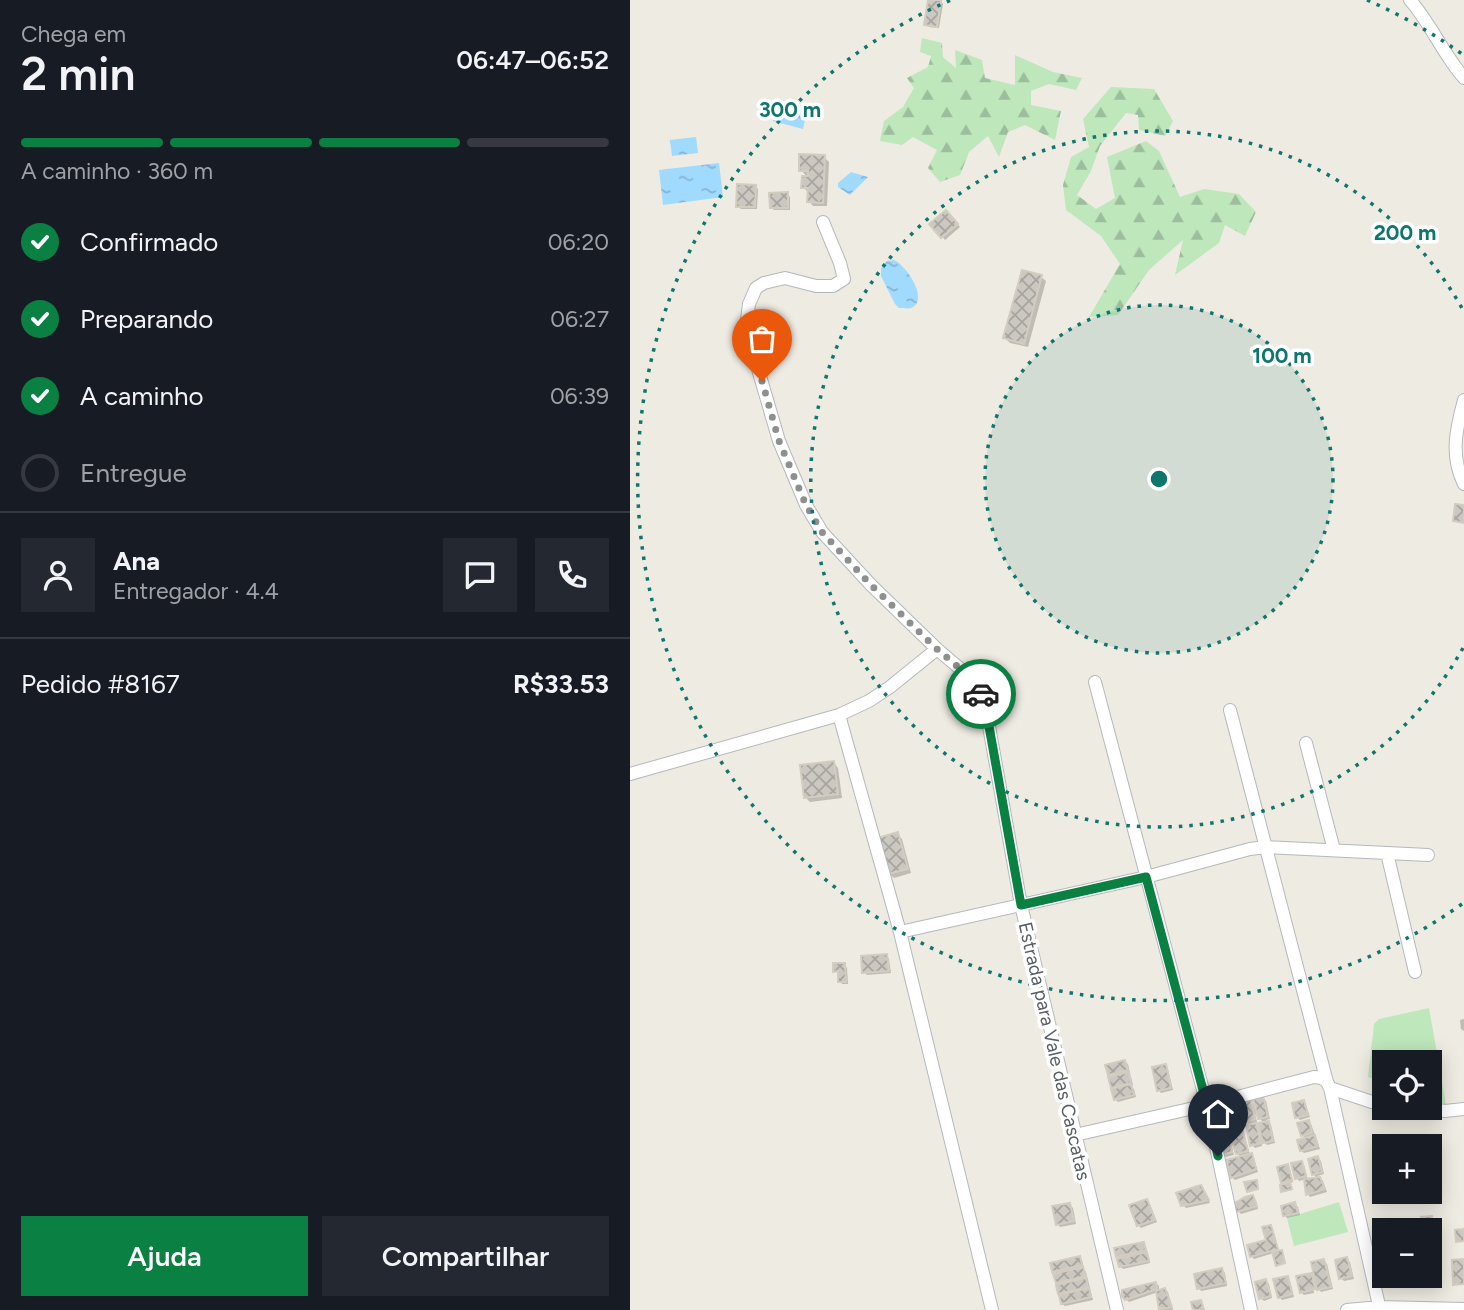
<!DOCTYPE html>
<html lang="pt">
<meta charset="utf-8">
<style>
body{margin:0;font-family:Figtree,sans-serif;background:#242831;color:#f1f3f6;height:100vh;display:flex;flex-direction:column;font-size:26px;white-space:nowrap}
*{box-sizing:border-box;margin:0}
p{font-size:23px;color:#9ea1a6}
.icon{flex:none;width:38px;height:38px;fill:none;stroke:currentColor;stroke-width:2;stroke-linecap:round;stroke-linejoin:round}
.map{position:relative;flex:1;overflow:hidden}
.details{display:flex;flex-direction:column;background:#171b24;width:630px}
.details>*{flex:none}
.fabs{position:absolute;left:742px;top:1050px;display:grid;gap:14px}
.fabs a{display:grid;place-items:center;width:70px;height:70px;border-radius:0px;background:#171b24;box-shadow:0 4px 18px #0003;font-size:35px}
.pin{position:absolute;display:grid;place-items:center;width:60px;height:60px;color:#fff;margin:-72px -30px;border-radius:50% 50% 50% 0;rotate:-45deg;box-shadow:0 0 7px #0007}
.pin .icon{rotate:45deg}
.courier{position:absolute;display:grid;place-items:center;width:70px;height:70px;margin:-35px;border:5px solid #0b8043;border-radius:50%;background:#fff;color:#222;box-shadow:0 2px 9px #0007}
.summary em{font-style:normal;font-weight:600}
.summary div{display:flex;flex-direction:column-reverse}
.summary{display:flex;align-items:center;justify-content:space-between;height:119px;padding:0 21px}
h1{font-size:46px;font-weight:600;line-height:52px}
.bar{display:grid;grid-template-columns:repeat(4,1fr);gap:10px 7px;align-content:center;height:84px;padding:0 21px}
.bar i{height:9px;border-radius:5px;background:#363941}
.bar .on{background:#0b8043}
.bar p{grid-column:span 4}
.line{display:flex;align-items:center;gap:18px;padding:0 21px;border-top:2px solid #363941}
.line div{flex:1}
.round{display:grid;place-items:center;flex:none;width:74px;height:74px;border-radius:0px;background:#242831}
ol{padding:0 21px;list-style:none}
li{display:flex;align-items:center;gap:21px;height:77px}
li p{margin-inline-start:auto}
li .icon{padding:7px;border-radius:50%;background:#0b8043;color:#fff;stroke-width:4}
li:last-child{color:#9ea1a6}
li i{width:38px;height:38px;border:4px solid #363941;border-radius:50%}
.cta{display:flex;gap:14px;margin-top:auto;padding:14px 21px}
.cta a{flex:1;height:80px;border-radius:0px;background:#0b8043;color:#fff;font-size:28px;font-weight:600;line-height:80px;text-align:center}
.cta a+a{background:#242831;color:#f1f3f6}
main{display:flex;flex:1;min-height:0}
.map>svg:first-child{display:block}
.grass{fill:#bee7bc}
.forest{fill:url(#forest-firs)}
.water{fill:url(#water-ripples)}
.shadow{fill:#0003;fill-rule:evenodd}
.building{fill:url(#building-cross-hatch);stroke:#d3ccc0;stroke-width:2}
.lines{fill:none;stroke-linecap:round;stroke-linejoin:round}
.minor-casing{stroke:#b5b8bd;stroke-width:14}
.minor{stroke:#fff;stroke-width:12}
.done{stroke:#8e9090;stroke-width:7;stroke-dasharray:0 12.6}
.route{stroke:#0b8043;stroke-width:9}
.ring{fill:none;stroke:#0f766e;stroke-width:3.5;stroke-dasharray:3.5 7}
.labels{text-anchor:middle;stroke-width:7;stroke-linejoin:round;paint-order:stroke}
.street-label{font-size:19px;fill:#5a5f64;stroke:#fff}
.centre{fill:#0f766e;stroke:#fff;stroke-width:3.5}
.ring-label{font-size:21px;text-anchor:middle;font-weight:bold;fill:#0f766e;stroke:#fff;stroke-width:7;stroke-linejoin:round;paint-order:stroke}
</style>
<main>
<section class="details">
<div class="summary"><div><h1>2 min</h1><p>Chega em</p></div><em>06:47–06:52</em></div>
<div class="bar"><i class="on"></i><i class="on"></i><i class="on"></i><i></i><p>A caminho · 360 m</p></div>
<ol>
<li><svg class="icon" aria-label="check" viewBox="0 0 24 24"><path d="M5 12l5 5 9-10"/></svg>Confirmado<p>06:20</p></li>
<li><svg class="icon" aria-label="check" viewBox="0 0 24 24"><path d="M5 12l5 5 9-10"/></svg>Preparando<p>06:27</p></li>
<li><svg class="icon" aria-label="check" viewBox="0 0 24 24"><path d="M5 12l5 5 9-10"/></svg>A caminho<p>06:39</p></li>
<li><i></i>Entregue</li>
</ol>
<div class="line" style="height:126px"><a class="round"><svg class="icon" aria-label="person" viewBox="0 0 24 24"><circle cx="12" cy="8" r="4"/><path d="M4 21q1-7 8-7t8 7"/></svg></a><div><b>Ana</b><p>Entregador · 4.4</p></div><a class="round"><svg class="icon" aria-label="chat" viewBox="0 0 24 24"><path d="M4 5h16v11H9l-5 4z"/></svg></a><a class="round"><svg class="icon" aria-label="phone" viewBox="0 0 24 24"><path d="M5 4h4l2 5-3 2q2 4 5 5l2-3 5 2v4C11 20 4 13 5 4z"/></svg></a></div>
<div class="line" style="height:91px"><div>Pedido #8167</div><b>R$33.53</b></div>
<div class="cta"><a>Ajuda</a><a>Compartilhar</a></div>
</section>
<div class="map">
<svg width="834" height="1310" viewBox="0 0 834 1310">
<defs>
<pattern id="forest-firs" width="22" height="20" patternUnits="userSpaceOnUse" patternTransform="scale(1.75)"><rect width="22" height="20" fill="#bee7bc"/><path d="M5 1l3.5 6h-7zM16 11l3.5 6h-7z" fill="#9dbe9c"/></pattern>
<pattern id="water-ripples" width="26" height="14" patternUnits="userSpaceOnUse" patternTransform="scale(1.75)"><rect width="26" height="14" fill="#a1daff"/><path d="M2 4q2-2 4 0t4 0M15 11q2-2 4 0t4 0" fill="none" stroke="#86b4d2"/></pattern>
<pattern id="building-cross-hatch" width="8" height="8" patternUnits="userSpaceOnUse" patternTransform="scale(1.75)"><rect width="8" height="8" fill="#cbc7c1"/><path d="M0 0l8 8M0 8l8-8" fill="none" stroke="#a8a5a0"/></pattern>
</defs>
<rect width="100%" height="100%" fill="#eeebe2"/>
<!-- grass -->
<path class="grass" d="M799 1008 816 1105 800 1099V1062H754V1083L738 1077 744 1024 749 1019Z
M709 1202 718 1232 664 1246 657 1218Z"/>
<!-- forest -->
<path class="forest" d="M292 38 312 43 313 57 326 68 325 50 352 60 355 78 385 85V55L423 72 452 78 446 90 419 84 401 91V105L431 111 425 140 395 125 378 132 369 157 358 136 339 152 330 175 310 182 298 168 307 150 283 137 272 145 250 141 254 121 273 107 284 88 277 78 298 67 301 56 290 52Z
M481 87 524 89 543 121 535 136 509 130 508 115 496 113 470 146 461 171 447 195 466 209 485 198 477 157 516 141 529 151 550 197 574 189 609 194 626 212 615 236 595 225 589 243 545 275 553 240 519 270 488 315 459 317 490 264 471 236 436 210 433 185 441 157 459 147 453 119Z"/>
<!-- water -->
<path class="water" d="M149 99 178 107 173 129 143 121Z
M66 137 68 153 42 156 40 140Z
M89 163 93 197 33 205 29 170Z
M221 172 238 177 220 195 208 187V183Z
M264 260C276 265 300 300 281 308 279 309 271 308 269 308L265 304 251 276V268L257 261Z"/>
<!-- shadow -->
<path class="shadow" d="M300 0 311 1 313 4 309 28 299 27 296 24Z
M194 157 199 162 197 206H183L179 201 178 192 173 187 178 178 171 170Z
M125 186 128 189 127 209H111L108 206Z
M157 194 160 197V210H144L142 208Z
M316 212 330 227 315 240 302 224Z
M411 277 416 281 398 347 380 343 375 338Z
M204 763 208 768 212 798 180 802 175 797Z
M267 834 272 839 281 873 264 878 259 873Z
M257 956 259 959 261 973 237 975 234 972Z
M214 965 217 968 218 984H212L210 981 209 974 205 971Z
M834 1019V1031L831 1029 830 1020Z
M495 1062 498 1064 500 1073H497L501 1077 503 1085 501 1086 504 1089 506 1097 488 1102 485 1099 486 1090 483 1087V1078L479 1074Z
M535 1066 538 1069 543 1090 531 1093 529 1090Z
M633 1098 636 1101 640 1119 636 1120 641 1125 645 1143 637 1145 631 1139 632 1146 625 1148 622 1145 621 1126 616 1121 620 1101 627 1108ZM625 1114 634 1123 632 1132 623 1123 627 1122Z
M674 1102 676 1105 680 1117 670 1120 667 1117Z
M606 1104 609 1107 613 1125 606 1126 603 1124Z
M590 1108 593 1110 597 1129 588 1131Z
M678 1122 681 1124 690 1149 674 1153 671 1150 677 1139 672 1135Z
M612 1130 614 1133 620 1155 624 1158 628 1172 605 1180 602 1177 612 1158 607 1153 604 1142 601 1143 604 1155 596 1157 593 1154 597 1134 604 1141Z
M688 1158 691 1161 694 1174 687 1176 693 1181 697 1192 680 1197 678 1194 676 1179 669 1181 667 1178 671 1163 674 1165 678 1180 688 1179 683 1174Z
M657 1166 660 1169 663 1182 660 1183 662 1190 654 1192 656 1185 652 1182Z
M573 1190 580 1203 556 1208 553 1205Z
M623 1197 626 1200 628 1209 611 1214 608 1211Z
M517 1201 520 1204 527 1222 511 1228 508 1225Z
M665 1204 668 1207 670 1215 657 1218 655 1216Z
M440 1205 443 1208 446 1224 430 1227 428 1224Z
M640 1226 643 1229 649 1252 652 1253 655 1264 647 1265 644 1253 624 1259 622 1256 638 1241Z
M513 1244 516 1247 517 1253H515L519 1257 520 1263 493 1269 491 1267 492 1260 488 1256Z
M450 1258 452 1260 454 1268H452L456 1272 463 1300 435 1306 432 1304 425 1275H428L424 1271Z
M717 1259 720 1262 724 1279 714 1281 711 1278Z
M694 1261 697 1264 703 1289 691 1292 687 1287 684 1276H681L684 1293 674 1295 671 1292 668 1278 685 1274Z
M592 1270 595 1273 597 1286 571 1291 569 1288Z
M657 1278 660 1281 664 1297 652 1300 649 1297Z
M636 1281 639 1284 642 1298 634 1301 631 1298Z
M526 1283 529 1286V1291L535 1290 538 1292 543 1310H531L528 1292 499 1302 496 1299Z"/>
<!-- building -->
<path class="building" d="M298 0H311L307 27 294 25Z
M169 154 195 155 193 203 177 202 178 188H171L172 176H178V171H169Z
M107 184 126 185 125 207H106Z
M158 192V208H140L139 193Z
M316 210 328 224 311 238 299 224Z
M392 270 412 275 394 344 373 338Z
M825 504 834 505V523L823 521Z
M204 761 208 794 174 798 170 765Z
M268 832 278 869 258 874 248 838Z
M257 954 259 971 232 973 231 956Z
M203 963H215L216 982H208V971L203 972Z
M495 1060 498 1070 478 1075 475 1065Z
M536 1064 541 1088 527 1091 522 1067Z
M499 1072 501 1083 481 1088 478 1077Z
M501 1084 504 1095 484 1100 481 1089Z
M633 1096 638 1117 628 1119 623 1099Z
M621 1099 625 1119 615 1122 610 1102Z
M674 1100 678 1115 665 1118 662 1103Z
M607 1102 611 1122 601 1125 596 1104Z
M591 1106 595 1127 583 1129 579 1108Z
M679 1120 682 1133 671 1136 667 1123Z
M639 1121 643 1141 633 1143 628 1123Z
M626 1123 631 1143 620 1146 616 1125Z
M612 1128 618 1151 606 1154 599 1131Z
M598 1132 602 1152 592 1155 587 1135Z
M685 1135 688 1146 670 1151 667 1140Z
M622 1153 626 1169 601 1178 596 1160Z
M688 1156 692 1172 682 1175 678 1159Z
M672 1161 676 1176 665 1179 661 1163Z
M658 1164 662 1180 651 1183 647 1167Z
M690 1177 695 1189 676 1195 674 1179Z
M627 1180 628 1189 617 1192 614 1182Z
M660 1182 662 1189 651 1192 650 1185Z
M571 1185 579 1200 551 1206 546 1193Z
M623 1195 627 1206 606 1212 605 1203 615 1197Z
M517 1199 525 1220 507 1226 499 1205Z
M665 1202 668 1213 653 1216 651 1206Z
M440 1203 444 1221 426 1225 422 1206Z
M802 1216 803 1224 792 1225 791 1217Z
M641 1225 648 1249 620 1257 617 1245 636 1240 632 1227Z
M834 1229V1241L826 1242 825 1230Z
M514 1242 516 1250 486 1257 484 1248Z
M652 1250 655 1263 646 1266 642 1252Z
M517 1252 519 1261 489 1267 487 1259Z
M450 1256 452 1265 422 1272 420 1263Z
M717 1257 722 1276 709 1279 705 1260Z
M694 1259 701 1287 687 1290 681 1262Z
M834 1259V1284L823 1285 822 1260Z
M453 1267 456 1276 426 1283 423 1274Z
M592 1268 596 1283 567 1289 564 1274Z
M682 1273 685 1289 670 1293 666 1276Z
M658 1276 662 1294 648 1298 643 1279Z
M456 1278 458 1287 428 1294 426 1285Z
M636 1279 641 1296 629 1299 625 1282Z
M526 1282 527 1289 495 1300 492 1296V1290Z
M459 1288 461 1297 431 1304 429 1295Z
M535 1288 542 1307 529 1310 526 1291Z
M571 1300 574 1310H563L561 1302Z"/>
<g class="lines">
<defs>
<path id="minor" d="M780 0C801 24 813 54 834 78
M193 222 210 263 214 279 203 286H186L155 278 134 283 126 288 119 304 116 328 149 441 176 505 192 532 241 585 307 649 341 678 350 691 355 704 391 905 487 1310
M834 400C826 429 820 456 834 484
M465 682 577 1105 621 1310
M600 710 697 1082 700 1088 750 1310
M209 715 270 932 362 1310
M676 743 704 850
M0 774 209 715 239 701 260 687 307 649
M757 853 785 972
M270 932 516 877 620 849 636 847 798 855
M700 1088 742 1102 754 1103
M789 1108 815 1111 834 1109
M445 1135 577 1105 684 1077 692 1078 697 1082
M717 1310 750 1307 834 1309"/>
</defs>
<!-- minor casing -->
<use href="#minor" class="minor-casing"/>
<!-- minor -->
<use href="#minor" class="minor"/>
</g>
<g class="lines">
<!-- done -->
<path class="done" d="M132 381 149 441 176 505 192 532 241 585 307 649 341 678 351 694"/>
<!-- route -->
<path class="route" d="M351 694 355 704 391 905 516 877 577 1105 588 1156"/>
</g>
<!-- distance rings -->
<circle cx="529" cy="479" r="174" fill="#0f766e" fill-opacity=".12"/>
<g class="ring">
<circle cx="529" cy="479" r="174"/>
<path d="M833 648A348 348 0 1 1 833 310"/>
<path d="M832 904A522 522 0 1 1 321 0M737 0A522 522 0 0 1 832 54"/>
</g>
<g class="labels">
<!-- street labels -->
<g class="street-label">
<text transform="translate(425 1051) rotate(77)" y="7">Estrada para Vale das Cascatas</text>
</g>
</g>
<circle cx="529" cy="479" r="10" class="centre"/>
<g class="ring-label">
<text x="160" y="117">300 m</text>
<text x="775" y="240">200 m</text>
<text x="652" y="363">100 m</text>
</g>
</svg>
<div class="fabs">
<a><svg class="icon" aria-label="locate" viewBox="0 0 24 24"><circle cx="12" cy="12" r="6"/><path d="M12 2v4M12 18v4M2 12h4M18 12h4"/></svg></a>
<a>+</a>
<a>−</a>
</div>
<div class="pin" style="left:132px;top:381px;background:#ea580c"><svg class="icon" aria-label="bag" viewBox="0 0 24 24"><path d="M5 8h14l-1 12H6zM9 8a3 3 0 0 1 6 0"/></svg></div>
<div class="pin" style="left:588px;top:1156px;background:#1f2937"><svg class="icon" aria-label="home" viewBox="0 0 24 24"><path d="M3 11l9-7 9 7M6 9v11h12V9"/></svg></div>
<div class="courier" style="left:351px;top:694px"><svg class="icon" aria-label="car" viewBox="0 0 24 24"><path d="M5 17H2v-5l4-1 3-4h7l3 4 3 1v5h-3M9 17h6M6 11h13"/><circle cx="7" cy="17" r="2"/><circle cx="17" cy="17" r="2"/></svg></div>
</div>
</main>
